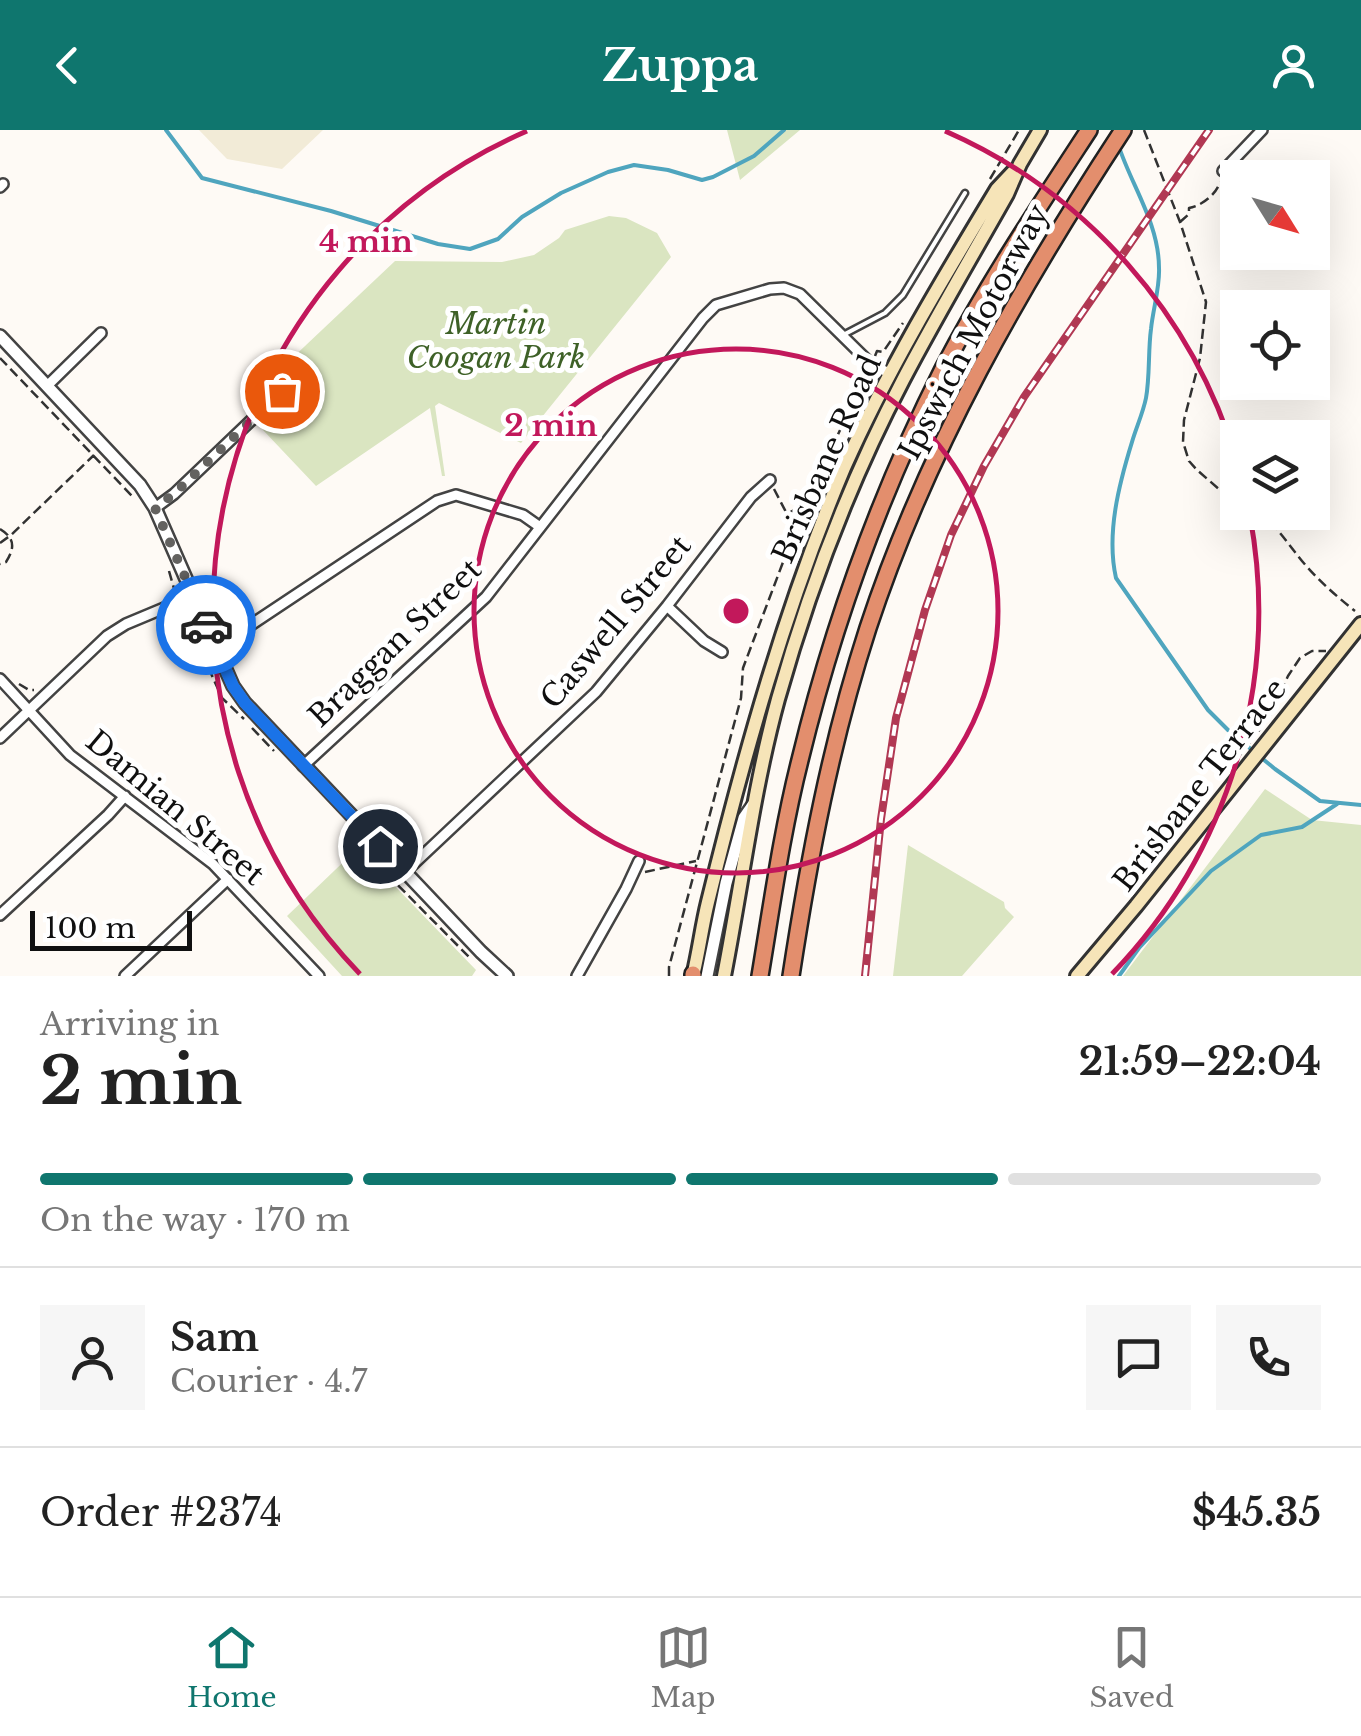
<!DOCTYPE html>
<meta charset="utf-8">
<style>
body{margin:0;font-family:"Libre Baskerville",serif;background:#f6f6f6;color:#222;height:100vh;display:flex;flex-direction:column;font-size:38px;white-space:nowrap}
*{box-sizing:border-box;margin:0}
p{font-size:32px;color:#767676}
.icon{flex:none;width:55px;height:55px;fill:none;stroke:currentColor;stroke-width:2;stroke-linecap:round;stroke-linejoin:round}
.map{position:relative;height:846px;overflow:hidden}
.panel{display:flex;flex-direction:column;background:#fff;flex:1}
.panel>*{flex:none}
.needle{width:65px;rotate:127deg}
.tools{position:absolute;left:1220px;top:30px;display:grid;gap:20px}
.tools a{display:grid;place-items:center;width:110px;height:110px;border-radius:0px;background:#fff;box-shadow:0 10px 40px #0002;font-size:50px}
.scale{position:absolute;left:30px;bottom:25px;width:162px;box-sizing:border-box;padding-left:10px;border:5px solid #101010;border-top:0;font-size:28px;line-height:35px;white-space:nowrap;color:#101010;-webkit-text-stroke:8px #fff;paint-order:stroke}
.pin{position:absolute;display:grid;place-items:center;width:85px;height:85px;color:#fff;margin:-42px;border:5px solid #fff;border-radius:50%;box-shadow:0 2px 10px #0007}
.courier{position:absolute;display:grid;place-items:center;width:100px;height:100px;margin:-50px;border:8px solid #1a73e8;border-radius:50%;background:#fff;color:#222;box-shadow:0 2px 12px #0007}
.head em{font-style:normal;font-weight:800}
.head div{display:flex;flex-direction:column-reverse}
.head{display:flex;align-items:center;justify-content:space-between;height:170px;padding:0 40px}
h1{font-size:65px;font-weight:800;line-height:75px}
.bar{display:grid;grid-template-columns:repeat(4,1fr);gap:15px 10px;align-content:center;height:120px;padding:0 40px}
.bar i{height:12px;border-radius:8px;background:#e0e0e0}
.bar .active{background:#0f766e}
.bar p{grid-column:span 4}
.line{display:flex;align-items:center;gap:25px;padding:0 40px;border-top:2px solid #e0e0e0}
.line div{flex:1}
.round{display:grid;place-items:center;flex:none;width:105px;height:105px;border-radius:0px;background:#f6f6f6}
header{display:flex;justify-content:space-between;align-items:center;height:130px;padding:0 40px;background:#0f766e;color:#fff;font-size:45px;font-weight:800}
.tabs{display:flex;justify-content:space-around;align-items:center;height:140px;border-top:2px solid #e0e0e0;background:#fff;font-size:28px;color:#767676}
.tabs a{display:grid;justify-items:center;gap:5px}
.tabs .active{color:#0f766e}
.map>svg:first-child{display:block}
.farmland{fill:#f2ebd7}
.green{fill:#dae5c1}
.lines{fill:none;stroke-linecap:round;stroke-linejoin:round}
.stream{stroke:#4fa5be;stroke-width:4}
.service-casing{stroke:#434343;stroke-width:9}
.minor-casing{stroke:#434343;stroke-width:14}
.tertiary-casing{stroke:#434343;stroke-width:16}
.secondary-casing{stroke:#323232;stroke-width:18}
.motorway-casing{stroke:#212121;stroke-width:20}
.path{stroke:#323232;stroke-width:2.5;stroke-dasharray:10 5;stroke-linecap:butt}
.service{stroke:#fff;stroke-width:4}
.minor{stroke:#fff;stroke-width:9}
.tertiary{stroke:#fff;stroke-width:11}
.secondary{stroke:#f6e4b8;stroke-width:12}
.motorway{stroke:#e38e6d;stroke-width:15}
.rail-casing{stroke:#b13853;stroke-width:8}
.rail{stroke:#fff;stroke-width:4;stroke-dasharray:11;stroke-linecap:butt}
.done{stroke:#636260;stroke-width:10;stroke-dasharray:0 18}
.route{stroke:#1a73e8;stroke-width:12}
.ring{fill:none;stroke:#c2185b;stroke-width:5}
.labels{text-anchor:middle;stroke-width:10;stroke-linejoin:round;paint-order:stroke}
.park-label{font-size:30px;font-style:italic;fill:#3e6127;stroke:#fff}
.street-label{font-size:30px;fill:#101010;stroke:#fff}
.centre{fill:#c2185b;stroke:#fff;stroke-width:5}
.ring-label{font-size:30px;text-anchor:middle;font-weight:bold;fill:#c2185b;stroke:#fff;stroke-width:10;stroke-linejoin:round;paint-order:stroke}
</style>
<header><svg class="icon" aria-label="back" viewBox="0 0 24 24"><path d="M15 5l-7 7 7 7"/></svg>Zuppa<svg class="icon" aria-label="person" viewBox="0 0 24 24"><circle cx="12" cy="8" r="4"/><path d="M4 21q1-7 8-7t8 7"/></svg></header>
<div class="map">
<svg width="1361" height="846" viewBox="0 0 1361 846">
<rect width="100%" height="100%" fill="#fefaf5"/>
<!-- farmland -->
<path class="farmland" d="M199 0H323L282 39 227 29Z"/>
<!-- green -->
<path class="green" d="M727 0H800L740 50Z
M609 86 626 88 657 103 671 127 521 313 439 273 435 276 445 346H442L430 278 316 356 263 300 306 260 307 254 287 233 395 131 502 132 534 125 559 108 565 100Z
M1265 659 1312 690 1361 695V846H1123Z
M908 715 1004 772 1005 778 1014 787 962 846H893Z
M358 718 476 840 472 846H342L287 786Z"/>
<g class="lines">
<!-- stream -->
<path class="stream" d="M166 0 202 48 331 81 438 114 470 119 498 109 522 87 561 63 608 42 634 35 668 40 702 50 713 47 754 26 784 0
M1118 14C1131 55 1159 93 1159 138 1160 157 1153 179 1151 199 1148 221 1150 246 1146 268 1143 283 1136 298 1132 312 1119 354 1106 404 1116 448L1208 580 1229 601 1275 639 1320 671 1361 675
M1119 846 1139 818 1211 741 1261 705 1302 697 1337 674"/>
<defs>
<path id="service" d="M845 204 885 183 903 165 965 63"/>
<path id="minor" d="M1223 41 1262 0
M0 57 3 54
M48 255 101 203
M155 378 174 364 282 261
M667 476 704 511 722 522
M216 518 437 371 456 365 523 385 540 397
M0 549 70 625 213 734 319 846
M0 608 107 506 126 494 193 466
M303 636 486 467 703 188 716 175 770 159 784 158 800 164 871 234 891 244
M405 742 596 562 667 476 751 367 770 350
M0 785 108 685 125 666
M125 846 228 749
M577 846 626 759 639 731"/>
<path id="tertiary" d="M0 206 140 355 155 378 233 556 245 573 481 822 507 846
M707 846 726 753 744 688 753 675"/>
<path id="secondary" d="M693 846C699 822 702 796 708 772 744 625 785 478 844 338 887 241 942 150 997 59L1013 42
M724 846C742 754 753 660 778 569 809 459 850 351 903 250 936 187 972 126 1007 64L1020 34 1040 0
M1077 846 1136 776 1361 494"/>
<path id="motorway" d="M693 846V844
M760 846C772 774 782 701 800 630 833 494 880 364 943 239 986 156 1038 78 1089 0
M791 846C809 728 831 612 868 498 927 319 1020 157 1123 0"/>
</defs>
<!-- service casing -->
<use href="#service" class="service-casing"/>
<!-- minor casing -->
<use href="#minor" class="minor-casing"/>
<!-- tertiary casing -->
<use href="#tertiary" class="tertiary-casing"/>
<!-- secondary casing -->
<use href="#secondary" class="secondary-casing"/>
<!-- motorway casing -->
<use href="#motorway" class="motorway-casing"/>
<!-- path -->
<path class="path" d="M1144 0 1180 92 1206 172 1200 228 1184 290 1183 312 1189 331 1197 340 1220 360 1238 370
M990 49 1019 0
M1180 92 1189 84V78C1201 76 1216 65 1220 52
M875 226 877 221 883 222 903 193
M0 228 133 367
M774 359 787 384 794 380 800 382
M1259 382C1277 396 1288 414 1302 431 1318 450 1336 466 1355 481
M0 399C15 408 15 418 6 432L0 434
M0 413 11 405 94 325
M169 441 175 462
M184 483 222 568 244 589
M19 554 29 560H34
M252 598 274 621
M1240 625 1269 587 1288 546 1300 528 1312 521H1326
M349 699 357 712 377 734 470 828
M1160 723 1173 708
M645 742 696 731
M669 846V837L741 568 743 538 802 382 867 242"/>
<!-- service -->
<use href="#service" class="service"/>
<!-- minor -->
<use href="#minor" class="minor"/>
<!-- tertiary -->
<use href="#tertiary" class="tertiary"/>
<!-- secondary -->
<use href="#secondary" class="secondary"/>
<!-- motorway -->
<use href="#motorway" class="motorway"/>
<defs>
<path id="rail" d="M865 846 881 689 896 588 925 480 951 405 984 336 1024 267 1209 0"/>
</defs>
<!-- rail casing -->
<use href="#rail" class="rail-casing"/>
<!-- rail -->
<use href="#rail" class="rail"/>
</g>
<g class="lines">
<!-- done -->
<path class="done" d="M206 495 155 378 174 364 282 261"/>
<!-- route -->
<path class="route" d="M206 495 233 556 245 573 380 716"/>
</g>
<!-- distance rings -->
<g class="ring">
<circle cx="736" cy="481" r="262"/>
<path d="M360 844A523 523 0 0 1 527 1M945 1A523 523 0 0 1 1237 332M1250 386A523 523 0 0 1 1112 844"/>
</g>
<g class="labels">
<!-- park labels -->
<g class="park-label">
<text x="496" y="204">Martin<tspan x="496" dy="34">Coogan Park</tspan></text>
</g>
<!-- street labels -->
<g class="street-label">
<text transform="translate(974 202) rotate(-62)" y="10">Ipswich Motorway</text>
<text transform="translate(827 329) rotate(-66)" y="10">Brisbane Road</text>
<text transform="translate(616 492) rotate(-50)" y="10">Caswell Street</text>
<text transform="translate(395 513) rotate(-44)" y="10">Braggan Street</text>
<text transform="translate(1200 655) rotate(-52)" y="10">Brisbane Terrace</text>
<text transform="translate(175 678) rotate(40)" y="10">Damian Street</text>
</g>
</g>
<circle cx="736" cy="481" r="15" class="centre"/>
<g class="ring-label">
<text x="366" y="122">4 min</text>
<text x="551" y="306">2 min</text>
</g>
</svg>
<div class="tools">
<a><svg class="needle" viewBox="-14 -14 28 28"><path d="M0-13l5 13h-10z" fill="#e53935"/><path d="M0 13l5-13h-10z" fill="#767676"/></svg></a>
<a><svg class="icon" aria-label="locate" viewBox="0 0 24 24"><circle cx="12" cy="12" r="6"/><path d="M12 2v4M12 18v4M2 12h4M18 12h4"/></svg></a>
<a><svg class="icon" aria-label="layers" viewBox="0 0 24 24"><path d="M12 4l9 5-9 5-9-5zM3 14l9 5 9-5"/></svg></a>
</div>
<div class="scale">100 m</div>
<div class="pin" style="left:282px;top:261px;background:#ea580c"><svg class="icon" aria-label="bag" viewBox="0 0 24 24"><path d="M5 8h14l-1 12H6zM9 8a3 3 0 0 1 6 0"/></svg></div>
<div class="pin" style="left:380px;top:716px;background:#1f2937"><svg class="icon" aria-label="home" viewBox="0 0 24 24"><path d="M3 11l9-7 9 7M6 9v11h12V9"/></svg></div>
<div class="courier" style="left:206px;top:495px"><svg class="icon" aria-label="car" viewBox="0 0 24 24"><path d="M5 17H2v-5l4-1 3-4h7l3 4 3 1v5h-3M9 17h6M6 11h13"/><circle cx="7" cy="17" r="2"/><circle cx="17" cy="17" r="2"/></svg></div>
</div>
<section class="panel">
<div class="head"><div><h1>2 min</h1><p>Arriving in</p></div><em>21:59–22:04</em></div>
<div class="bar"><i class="active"></i><i class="active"></i><i class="active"></i><i></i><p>On the way · 170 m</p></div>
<div class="line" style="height:180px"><a class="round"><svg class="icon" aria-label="person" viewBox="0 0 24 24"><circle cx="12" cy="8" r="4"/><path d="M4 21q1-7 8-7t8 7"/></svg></a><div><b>Sam</b><p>Courier · 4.7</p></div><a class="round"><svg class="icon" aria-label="chat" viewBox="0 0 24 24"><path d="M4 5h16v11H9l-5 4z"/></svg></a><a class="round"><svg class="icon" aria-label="phone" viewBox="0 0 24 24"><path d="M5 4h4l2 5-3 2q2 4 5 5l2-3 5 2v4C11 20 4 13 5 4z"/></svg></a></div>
<div class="line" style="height:130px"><div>Order #2374</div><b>$45.35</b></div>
</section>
<nav class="tabs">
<a class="active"><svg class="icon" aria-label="home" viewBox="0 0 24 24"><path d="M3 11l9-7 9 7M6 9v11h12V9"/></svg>Home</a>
<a><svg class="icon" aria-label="map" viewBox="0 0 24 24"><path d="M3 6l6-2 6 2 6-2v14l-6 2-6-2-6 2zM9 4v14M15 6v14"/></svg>Map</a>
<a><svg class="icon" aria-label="saved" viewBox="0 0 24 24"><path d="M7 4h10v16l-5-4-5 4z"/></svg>Saved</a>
</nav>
